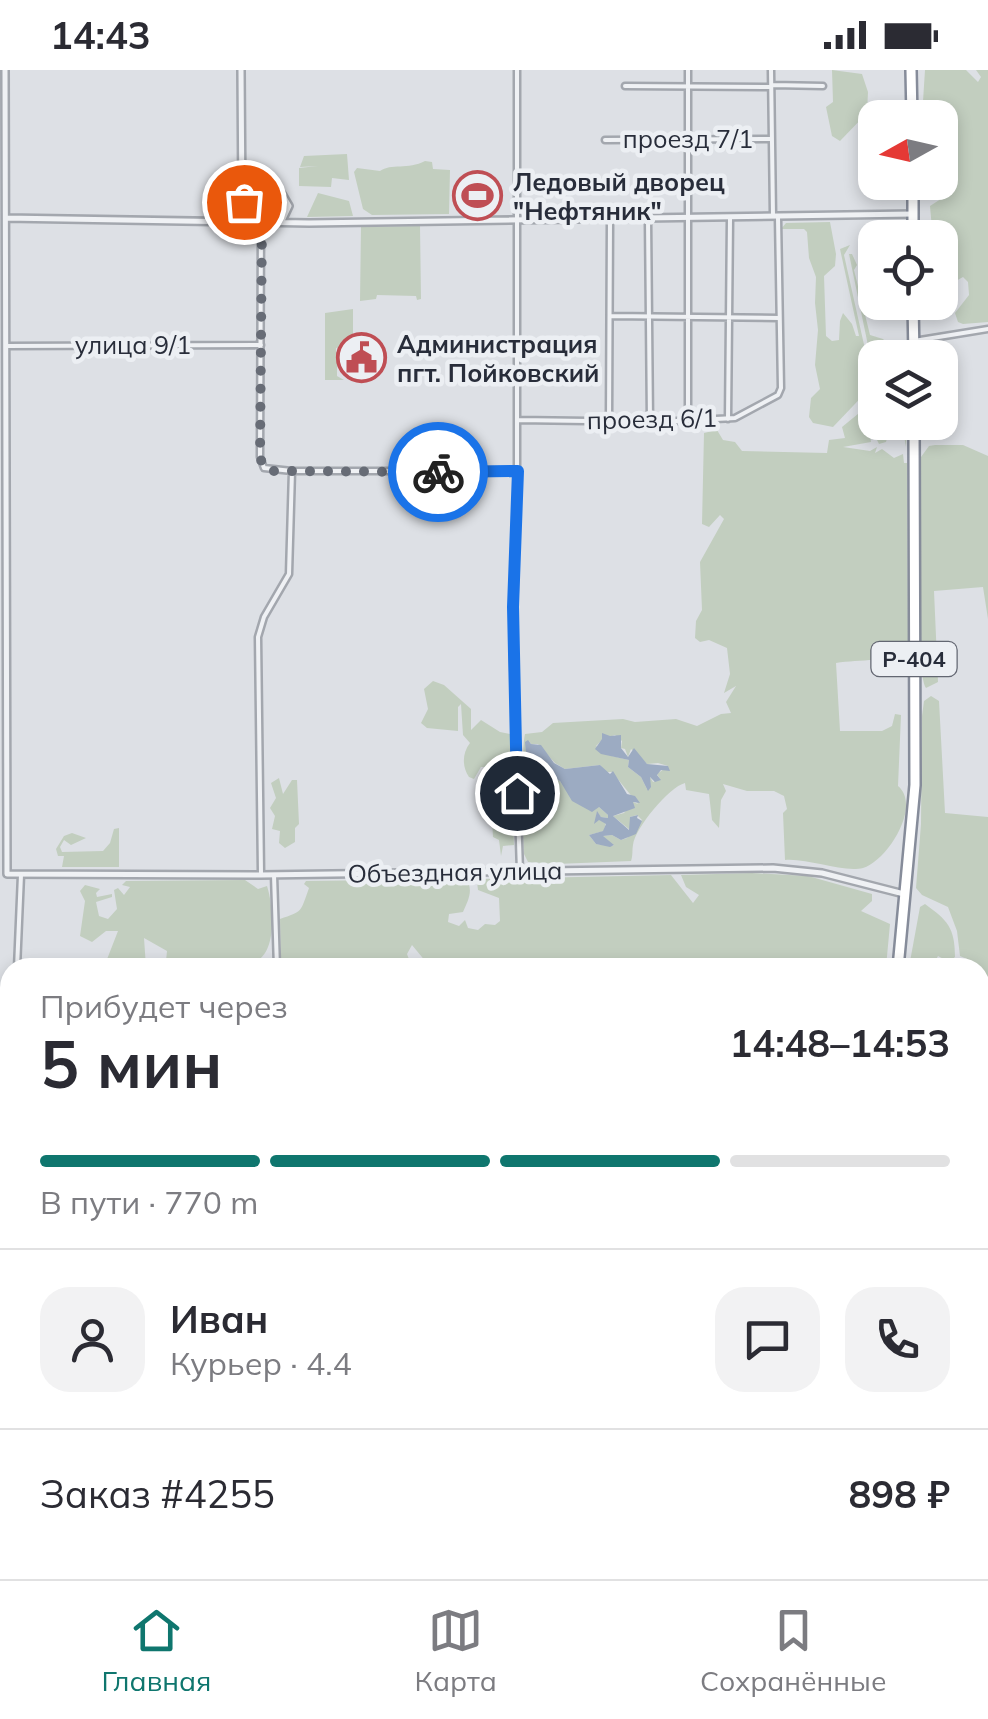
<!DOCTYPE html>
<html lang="ru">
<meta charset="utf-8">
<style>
body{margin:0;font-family:Mulish,sans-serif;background:#f2f2f3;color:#2b2b33;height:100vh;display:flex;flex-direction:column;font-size:38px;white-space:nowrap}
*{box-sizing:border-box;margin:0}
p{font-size:32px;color:#7c7c81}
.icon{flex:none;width:55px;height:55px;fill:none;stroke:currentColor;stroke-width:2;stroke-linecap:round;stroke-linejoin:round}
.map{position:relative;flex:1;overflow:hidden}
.drawer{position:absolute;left:0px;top:888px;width:990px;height:622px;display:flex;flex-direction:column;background:#fff;border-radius:30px 30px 0 0;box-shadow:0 5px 15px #0003}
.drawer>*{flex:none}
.needle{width:65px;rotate:262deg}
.controls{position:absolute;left:858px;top:30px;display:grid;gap:20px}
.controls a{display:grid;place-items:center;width:100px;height:100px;border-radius:20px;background:#fff;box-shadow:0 5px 15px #0003;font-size:50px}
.pin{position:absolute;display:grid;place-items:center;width:85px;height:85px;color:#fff;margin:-42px;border:5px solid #fff;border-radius:50%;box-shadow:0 2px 10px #0007}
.courier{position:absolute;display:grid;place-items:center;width:100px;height:100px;margin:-50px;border:8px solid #1a73e8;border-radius:50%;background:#fff;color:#222;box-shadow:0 2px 12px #0007}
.headline em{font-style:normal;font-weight:700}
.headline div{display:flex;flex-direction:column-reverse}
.headline{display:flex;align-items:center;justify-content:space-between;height:170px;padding:0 40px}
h1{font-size:65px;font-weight:700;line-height:75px}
.bar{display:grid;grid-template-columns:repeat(4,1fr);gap:15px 10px;align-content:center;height:120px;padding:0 40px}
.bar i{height:12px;border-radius:8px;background:#e1e1e2}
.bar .active{background:#0f766e}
.bar p{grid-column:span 4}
.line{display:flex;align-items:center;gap:25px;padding:0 40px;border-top:2px solid #e1e1e2}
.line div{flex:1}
.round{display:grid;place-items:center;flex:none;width:105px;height:105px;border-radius:30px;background:#f2f2f3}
.status{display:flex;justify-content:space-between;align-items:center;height:70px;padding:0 50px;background:#fff;direction:ltr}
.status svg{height:28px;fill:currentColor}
.dock{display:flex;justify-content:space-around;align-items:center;height:140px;border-top:2px solid #e1e1e2;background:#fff;font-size:28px;color:#7c7c81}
.dock a{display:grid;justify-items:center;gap:5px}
.dock .active{color:#0f766e}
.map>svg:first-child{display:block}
.green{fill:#c2cebf;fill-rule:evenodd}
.water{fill:#9cabc2}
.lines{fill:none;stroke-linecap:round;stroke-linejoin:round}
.minor-casing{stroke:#a3a7ae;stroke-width:9}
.tertiary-casing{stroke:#a3a7ae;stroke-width:10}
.trunk-casing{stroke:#868c9a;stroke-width:14}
.minor{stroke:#eff1f4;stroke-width:4}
.tertiary{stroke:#eff1f4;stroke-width:5}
.trunk{stroke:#fff;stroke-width:9}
.done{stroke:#676c76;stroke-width:10;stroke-dasharray:0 18}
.route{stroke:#1a73e8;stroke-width:12}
.labels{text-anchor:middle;stroke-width:9;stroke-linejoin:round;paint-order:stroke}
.shield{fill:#eceff3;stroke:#636772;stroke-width:2.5}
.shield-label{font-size:22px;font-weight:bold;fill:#282d3a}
.street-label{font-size:25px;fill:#282d3a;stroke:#eceff3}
.poi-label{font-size:25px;font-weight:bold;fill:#282d3a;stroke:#eceff3;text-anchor:start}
</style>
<div class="status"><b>14:43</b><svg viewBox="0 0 49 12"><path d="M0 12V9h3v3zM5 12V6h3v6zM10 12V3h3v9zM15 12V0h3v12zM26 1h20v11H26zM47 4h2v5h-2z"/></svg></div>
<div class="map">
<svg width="988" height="1509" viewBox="0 0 988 1509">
<rect width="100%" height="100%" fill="#dde0e5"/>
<!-- green -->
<path class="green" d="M832 0 862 4 868 22 867 43 840 71 832 66 826 37 833 32Z
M925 0H966L978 12 981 7 976 0H988V252L963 254 958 252 955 243 969 225 968 212 963 207 940 220V168L924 167 932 159 930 136 947 125 930 118V113L940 112V48L922 47Z
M347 84 349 110 332 108 331 117 299 116V98L318 96 300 97 304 86Z
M425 91 432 92 433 99 450 100 449 144 372 145 363 139 354 102 357 98 380 101C391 93 408 100 425 91Z
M318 123 349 131 353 146 307 147Z
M253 124 281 125 288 136 281 148H251L245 137Z
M830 152 836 184 835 196 824 206 826 266 832 271 839 270 840 251 843 243 852 254 856 266H859L840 179 850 175 844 185 873 315 833 357 813 353 809 347 811 328 820 319 815 295 818 260 815 233 816 207 809 188 807 162 804 159H781L786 153Z
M420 156 421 229 417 230 416 226 377 225 376 229 360 231 361 157Z
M849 184H852L857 195 854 200 870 265 883 269 900 287 875 288V309Z
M353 239V265L342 277 336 278V282L343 283V288L337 290V306L344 310H325V243Z
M875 330V352L907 353 906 377 903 360 897 353 890 357 886 372 879 374 877 370 880 365 870 363 871 372 843 377 870 381 877 377 875 383 882 379 894 388 903 384 904 393H907L908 578C890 593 860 589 836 593L840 661H882L892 656 895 644 901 645 898 716C922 736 887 791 863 798 843 803 808 788 785 790L783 743 787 739 784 726 774 721H747L723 714 726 721 721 730 719 758 712 750 709 724 686 720 685 713C669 717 635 758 633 775 632 780 633 786 631 791L556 794 528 792 524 784 522 742 525 741 527 758 538 757C527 737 520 686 525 664L542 662 553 653 623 649 635 652 676 649 697 656 721 644 731 643 726 632 736 616 724 623 730 604 727 578 709 570 700 572 695 568 696 551 702 540 700 492 724 449 720 445 709 457 702 454 704 363 717 360 723 370 735 372 742 381 827 383 829 370 845 368 842 357ZM615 665 622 671 621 678 625 679 628 687 631 679 647 694 658 693 668 696 657 704 660 709 653 712 650 707 647 719 641 707 628 697 629 690 612 686 596 676 603 669ZM529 671 531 674H538L555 693 565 699 600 695 606 702H612L638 734 633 732 624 743 613 746 630 760V747L637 745 642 750 627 768 621 770 612 765 602 766 614 776 596 774 589 765 604 761 606 752 596 749 597 742 601 747 608 748V745L599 737 571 727 560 711 529 694 534 689Z
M935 375H963L988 386V549L983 517 934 521 938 612 926 618C914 601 920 421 921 387L929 376Z
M433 611 444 615 471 639V660L481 650 500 662 510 664 514 775 503 776 501 786 499 770 493 767 489 697H481L474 709 469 707C462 697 462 683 470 673L463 665 461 634 458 637V661L427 658 421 653 428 639 424 619Z
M931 626 939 631 945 743 988 747V1509H889L891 1500H980V898L966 897 967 889 960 886 957 861 948 837 922 825 916 818 921 754 922 646 924 631Z
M279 708 283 724 292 710H297L299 754 295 758V772L285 778 279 773 280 761 272 759 275 746 270 738 276 728 271 713Z
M119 758V797H62L64 786H58L56 779 64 766 72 763 86 768 71 775 64 770 60 777 62 782 103 781 110 773 114 759Z
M752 803 808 806 872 824V831L861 841 890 854 886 897 747 898 743 894 741 898H431L412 875 407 884 412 897H281L280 849C303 841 300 843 309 818L304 814 306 811 466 809C474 820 468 831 463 842L449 844 448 852 459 856 465 850 468 858 478 860 485 854 495 855 500 851 499 828 478 820 477 812 481 809 671 805 693 833 699 825 686 817 681 805Z
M245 810 258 819 267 816C274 838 278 891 249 893L248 897 242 892 240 897 225 894 219 898 157 897V893L166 891 167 881 144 868 146 897H104L118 861H106L92 872 80 866 85 831 80 821 85 815 100 819 96 823 97 827 112 824V827L96 832 99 846 108 849 117 839 114 820 118 818 124 825 130 817 122 815 126 811Z
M925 834C947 850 955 857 955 887L949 892 938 886 932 897H909L920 837Z
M4 1006V1148L0 1153V1007Z
M6 1178 10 1284 0 1291V1241L7 1237 2 1221 0 1238V1181L3 1184Z
M128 1500H218L223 1505V1509H151L147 1504 140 1508 125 1509Z
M288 1500H466L460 1509H288Z
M633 1500H725L727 1509H637Z
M745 1500H831L816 1509H772L771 1506 744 1509Z"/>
<!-- water -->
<path class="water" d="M602 663 610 666 621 665V678L628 687 634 678 647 694 668 696 670 701 661 700 657 705 661 710 655 712 650 707 651 717 648 721 641 707 628 697 629 690 601 684 595 679 602 669Z
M528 670 531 674 541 675 554 693 565 699 600 695 610 704 613 701 627 724 635 726 640 733 633 732 635 738 613 746 629 760 630 747 638 745 637 748 642 751 636 764 621 770 612 765 603 766 614 775 610 777 596 774 589 765 603 761 606 754 599 750 594 754 597 741 601 747 608 748V745L599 737 592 742 572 731 560 711 528 693 534 689 526 683 525 672Z"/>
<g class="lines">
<defs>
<path id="minor" d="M517 0V422L513 587 520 802
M688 0V350
M771 0 773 145
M773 15 823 16
M625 16 770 17
M605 70 771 69
M648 150 650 352
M261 153 260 387 264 398 292 401H518
M610 246 779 248
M914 271 988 259
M6 276 261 275
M728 349 730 149
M518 350 658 352 735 348 778 325 781 318 778 148
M609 351 610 151
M261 803 258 567 264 547 289 504 292 401
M274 805 277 898
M17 898 21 805
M0 1172 10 1171
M0 1389 10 1385
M614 1500 620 1509"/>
<path id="tertiary" d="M5 0 7 804 261 805 773 798 822 803 904 824
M244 131 255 122 282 124 289 136 282 151
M6 148 309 153 913 144
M233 149 240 146 242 137 241 0"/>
<path id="trunk" d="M911 0 912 48
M913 112V168
M913 232 914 288
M898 898 915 715 914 352
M738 1500 739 1509"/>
</defs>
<!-- minor casing -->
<use href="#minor" class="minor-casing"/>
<!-- tertiary casing -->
<use href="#tertiary" class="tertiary-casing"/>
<!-- trunk casing -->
<use href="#trunk" class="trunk-casing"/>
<!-- minor -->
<use href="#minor" class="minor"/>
<!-- tertiary -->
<use href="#tertiary" class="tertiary"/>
<!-- trunk -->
<use href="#trunk" class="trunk"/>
</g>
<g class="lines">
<!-- done -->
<path class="done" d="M244 132 246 146 262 152 260 387 263 396 272 401 438 402"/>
<!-- route -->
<path class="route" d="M438 402 518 401 513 537 517 723"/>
</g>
<!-- icons -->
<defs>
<symbol id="stadium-ring" viewBox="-11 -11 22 22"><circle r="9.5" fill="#eceff3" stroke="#bf4e54" stroke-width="1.5"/><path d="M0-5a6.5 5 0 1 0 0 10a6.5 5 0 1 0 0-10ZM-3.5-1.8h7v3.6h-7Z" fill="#bf4e54"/></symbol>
<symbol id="civic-ring" viewBox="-11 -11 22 22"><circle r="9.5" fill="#eceff3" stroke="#bf4e54" stroke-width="1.5"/><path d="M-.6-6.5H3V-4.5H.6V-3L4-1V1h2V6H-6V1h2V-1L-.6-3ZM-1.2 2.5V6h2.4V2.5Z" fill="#bf4e54"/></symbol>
</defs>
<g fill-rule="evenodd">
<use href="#stadium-ring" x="450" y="98" width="55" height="55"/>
<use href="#civic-ring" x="334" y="260" width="55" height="55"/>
</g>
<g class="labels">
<!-- shield labels -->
<rect class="shield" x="871.5" y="572" width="85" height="34" rx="8"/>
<g class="shield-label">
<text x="914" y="597">Р-404</text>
</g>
<!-- street labels -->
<g class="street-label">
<text x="688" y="78">проезд 7/1</text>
<text x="133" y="284">улица 9/1</text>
<text transform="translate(652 349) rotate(-1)" y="9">проезд 6/1</text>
<text transform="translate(455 802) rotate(-1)" y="9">Объездная улица</text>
</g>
<!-- poi labels -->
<g class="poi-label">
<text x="513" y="121">Ледовый дворец<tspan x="513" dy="29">"Нефтяник"</tspan></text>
<text x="397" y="283">Администрация<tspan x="397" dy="29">пгт. Пойковский</tspan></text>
</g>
</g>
</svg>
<div class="controls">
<a><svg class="needle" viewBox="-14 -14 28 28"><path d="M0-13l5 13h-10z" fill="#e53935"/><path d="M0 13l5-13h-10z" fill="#7c7c81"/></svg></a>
<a><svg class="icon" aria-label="locate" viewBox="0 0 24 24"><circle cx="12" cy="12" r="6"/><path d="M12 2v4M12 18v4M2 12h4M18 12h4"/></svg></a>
<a><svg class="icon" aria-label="layers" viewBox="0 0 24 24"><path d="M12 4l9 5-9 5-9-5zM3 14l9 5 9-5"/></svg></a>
</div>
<div class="pin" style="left:244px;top:132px;background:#ea580c"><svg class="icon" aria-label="bag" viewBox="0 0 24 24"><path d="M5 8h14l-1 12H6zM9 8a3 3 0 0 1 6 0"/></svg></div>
<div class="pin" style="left:517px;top:723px;background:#1f2937"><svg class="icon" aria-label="home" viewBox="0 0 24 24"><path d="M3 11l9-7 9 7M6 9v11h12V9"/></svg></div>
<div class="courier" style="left:438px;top:402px"><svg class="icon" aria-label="bike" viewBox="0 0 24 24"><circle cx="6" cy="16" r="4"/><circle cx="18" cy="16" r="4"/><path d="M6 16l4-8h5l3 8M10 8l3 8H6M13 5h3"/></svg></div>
<section class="drawer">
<div class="headline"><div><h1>5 мин</h1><p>Прибудет через</p></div><em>14:48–14:53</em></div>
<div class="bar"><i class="active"></i><i class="active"></i><i class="active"></i><i></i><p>В пути · 770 m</p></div>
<div class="line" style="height:180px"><a class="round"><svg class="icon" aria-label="person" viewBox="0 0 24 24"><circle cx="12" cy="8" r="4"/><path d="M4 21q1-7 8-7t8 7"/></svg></a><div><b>Иван</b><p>Курьер · 4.4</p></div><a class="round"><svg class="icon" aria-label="chat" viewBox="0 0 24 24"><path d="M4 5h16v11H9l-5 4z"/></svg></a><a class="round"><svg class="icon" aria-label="phone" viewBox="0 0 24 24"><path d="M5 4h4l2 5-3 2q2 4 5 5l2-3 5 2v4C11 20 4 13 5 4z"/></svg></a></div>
<div class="line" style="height:130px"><div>Заказ #4255</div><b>898 ₽</b></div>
</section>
</div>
<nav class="dock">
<a class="active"><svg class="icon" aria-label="home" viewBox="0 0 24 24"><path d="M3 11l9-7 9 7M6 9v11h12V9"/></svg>Главная</a>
<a><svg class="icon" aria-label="map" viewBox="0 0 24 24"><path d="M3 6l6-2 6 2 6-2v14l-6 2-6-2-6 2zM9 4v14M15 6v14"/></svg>Карта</a>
<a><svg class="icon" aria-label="saved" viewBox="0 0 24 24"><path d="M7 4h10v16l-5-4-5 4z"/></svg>Сохранённые</a>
</nav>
